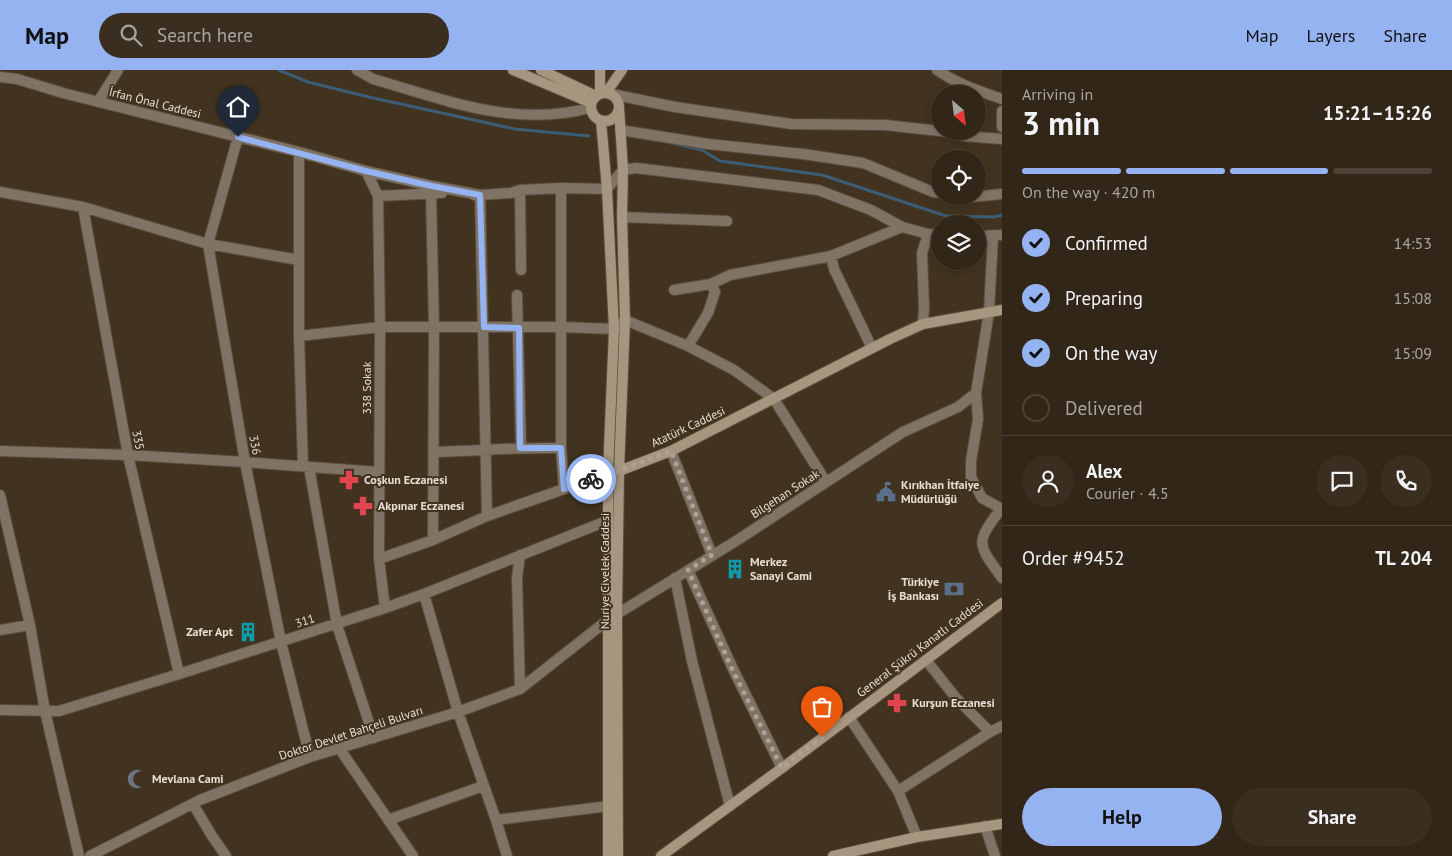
<!DOCTYPE html>
<meta charset="utf-8">
<style>
body{margin:0;font-family:"PT Sans",sans-serif;background:#392e20;color:#f1f3f6;height:100vh;display:flex;flex-direction:column;font-size:19px;white-space:nowrap}
*{box-sizing:border-box;margin:0}
p{font-size:16px;color:#a8a5a1}
.icon{flex:none;width:28px;height:28px;fill:none;stroke:currentColor;stroke-width:2;stroke-linecap:round;stroke-linejoin:round}
.map{position:relative;flex:1;overflow:hidden}
.panel{display:flex;flex-direction:column;background:#312617;width:450px}
.panel>*{flex:none}
.needle{width:32px;rotate:152deg}
.buttons{position:absolute;left:931px;top:15px;display:grid;gap:10px}
.buttons a{display:grid;place-items:center;width:55px;height:55px;border-radius:50%;background:#312617;box-shadow:0 2px 8px #0003,0 0 0 1px #4c4336;font-size:25px}
.pin{position:absolute;display:grid;place-items:center;width:42px;height:42px;color:#fff;margin:-51px -21px;border-radius:50% 50% 50% 0;rotate:-45deg;box-shadow:0 0 5px #0007}
.pin .icon{rotate:45deg}
.courier{position:absolute;display:grid;place-items:center;width:50px;height:50px;margin:-25px;border:4px solid #95b2f1;border-radius:50%;background:#fff;color:#222;box-shadow:0 1px 6px #0007}
.summary em{font-style:normal;font-weight:700}
.summary div{display:flex;flex-direction:column-reverse}
.summary{display:flex;align-items:center;justify-content:space-between;height:85px;padding:0 20px}
h1{font-size:32px;font-weight:700;line-height:38px}
.bar{display:grid;grid-template-columns:repeat(4,1fr);gap:8px 5px;align-content:center;height:60px;padding:0 20px}
.bar i{height:6px;border-radius:4px;background:#4c4336}
.bar .current{background:#95b2f1}
.bar p{grid-column:span 4}
.line{display:flex;align-items:center;gap:12px;padding:0 20px;border-top:1px solid #4c4336}
.line div{flex:1}
.round{display:grid;place-items:center;flex:none;width:52px;height:52px;border-radius:26px;background:#392e20}
ol{padding:0 20px;list-style:none}
li{display:flex;align-items:center;gap:15px;height:55px}
li p{margin-inline-start:auto}
li .icon{padding:5px;border-radius:50%;background:#95b2f1;color:#111;stroke-width:4}
li:last-child{color:#a8a5a1}
li i{width:28px;height:28px;border:2px solid #4c4336;border-radius:50%}
.action{display:flex;gap:10px;margin-top:auto;padding:10px 20px}
.action a{flex:1;height:58px;border-radius:30px;background:#95b2f1;color:#111;font-size:20px;font-weight:700;line-height:58px;text-align:center}
.action a+a{background:#392e20;color:#f1f3f6}
header{display:flex;align-items:center;gap:30px;box-sizing:border-box;height:70px;padding:0 25px;background:#95b2f1;color:#111}
header strong{font-size:24px}
nav{display:flex;gap:28px;margin-inline-start:auto;font-size:18px}
.search{width:350px;height:45px;background:#392e20;display:flex;align-items:center;gap:12px;box-sizing:border-box;padding:0 18px;border-radius:28px;color:#a8a5a1;font-size:19px}
main{display:flex;flex:1;min-height:0}
.map>svg:first-child{display:block}
.lines{fill:none;stroke-linecap:round;stroke-linejoin:round}
.stream{stroke:#3b5d75;stroke-width:3}
.street-casing{stroke:#5c4e3c;stroke-width:12}
.secondary-casing{stroke:#5c4e3c;stroke-width:12}
.street{stroke:#7e7365;stroke-width:10}
.secondary{stroke:#a6957f;stroke-width:10}
.done{stroke:#ada293;stroke-width:5;stroke-dasharray:0 9}
.route{stroke:#95b2f1;stroke-width:6}
.labels{text-anchor:middle;stroke-width:4;stroke-linejoin:round;paint-order:stroke}
.street-label{font-size:12px;fill:#e7ded2;stroke:#41331f}
.poi-label{font-size:12px;font-weight:bold;fill:#e7ded2;stroke:#41331f;text-anchor:start}
</style>
<header>
<strong>Map</strong>
<div class="search"><svg class="icon" aria-label="search" viewBox="0 0 24 24"><circle cx="10" cy="10" r="6"/><path d="M15 15l6 6"/></svg>Search here</div>
<nav><a>Map</a><a>Layers</a><a>Share</a></nav>
</header>
<main>
<div class="map">
<svg width="1002" height="786" viewBox="0 0 1002 786">
<rect width="100%" height="100%" fill="#41331f"/>
<g class="lines">
<!-- stream -->
<path class="stream" d="M279 0 308 12 373 28 515 59 589 66
M667 72 702 80 720 91 822 105 946 146 994 147 1002 145"/>
<defs>
<path id="street" d="M357 0 373 9C446 30 513 58 590 38
M937 0C957 14 979 21 1002 29
M0 7 17 9 63 23 299 82 366 101 432 116 480 125 511 123 520 120 561 118 607 119 623 100 636 98 818 120 871 140 902 157 928 164 940 165
M606 23 675 37 791 54 885 55 940 61
M98 32 118 0
M1002 41V57
M620 60 708 74 803 84 863 93 933 122 940 123
M941 61 963 66 1002 69
M238 67 208 174 245 392 281 572 310 687
M299 82V266L303 396
M366 101 378 126 380 257 379 489 385 538
M561 118V378L564 419
M520 120 521 200
M0 122 83 137 208 174 299 190
M431 123 434 257 433 470
M474 125H480L487 446
M378 126 442 123
M963 126 971 127 1002 124
M83 137 128 385 179 604
M622 147 727 151
M978 166 1002 165
M993 166 989 242 976 323 978 349 971 391V407L982 428 1002 439
M831 186 834 199 872 278
M674 220 711 214 730 205 831 186 902 157
M517 225 521 377
M923 254 924 237 922 183 928 164
M299 266 380 257H561L614 259 625 250 688 276 734 300 774 329 826 412
M688 276 708 243 715 222 711 214
M0 381 128 385 245 392 378 402
M671 381 712 485
M434 382C476 381 519 377 561 378
M309 397 337 555 374 668
M0 425 30 555 45 641 79 786
M1001 439C974 474 978 474 1002 508
M520 485 517 508 520 619
M379 489 433 470 487 446 564 419 608 402
M688 500 733 599 782 698
M675 508 692 591 730 736
M424 524 458 642 496 750 507 786
M0 560 30 555
M926 590 956 628 990 662
M0 640 59 641 179 604 385 538 424 524 609 450
M849 647 898 721 917 767
M339 678 413 786
M898 721 990 662 1002 656
M193 734 212 766 226 786
M388 750 483 716
M496 750 609 736
M985 756 995 786
M90 786 200 730 310 687 458 642 520 619 609 549 736 471 903 362 958 337 976 323"/>
<path id="secondary" d="M513 0 591 33
M541 0 596 26
M600 0V24
M591 37a14 14 0 1 1 28 0a14 14 0 1 1-28 0Z
M606 23 622 0
M601 51 607 119 614 259 608 402V786
M613 402 619 401 671 381 890 269 923 254 1002 240
M618 786 617 543 619 401 625 250 622 147 623 100 619 37
M661 786 782 698 1002 533
M833 786 917 767 1002 754"/>
</defs>
<!-- street casing -->
<use href="#street" class="street-casing"/>
<!-- secondary casing -->
<use href="#secondary" class="secondary-casing"/>
<!-- street -->
<use href="#street" class="street"/>
<!-- secondary -->
<use href="#secondary" class="secondary"/>
</g>
<g class="lines">
<!-- done -->
<path class="done" d="M591 409 608 402 618 401 671 381 712 485 688 500 732 599 782 698 822 667"/>
<!-- route -->
<path class="route" d="M238 67 366 101 432 116 480 125 484 257 519 258 520 378H561L564 419 591 409"/>
</g>
<!-- icons -->
<defs>
<symbol id="pharmacy-bare" viewBox="-9 -9 18 18"><path d="M-2-6h4v4h4v4h-4v4h-4v-4h-4v-4h4Z" fill="#e0444e" stroke="#41331f" stroke-width="2.5" paint-order="stroke"/></symbol>
<symbol id="civic-bare" viewBox="-9 -9 18 18"><path d="M-.6-6.5H3V-4.5H.6V-3L4-1V1h2V6H-6V1h2V-1L-.6-3ZM-1.2 2.5V6h2.4V2.5Z" fill="#5c6f8a" stroke="#41331f" stroke-width="2.5" paint-order="stroke"/></symbol>
<symbol id="building-bare" viewBox="-9 -9 18 18"><path d="M-4-6H4V6H1V3H-1V6H-4ZM-2.5-4.3h1.7v1.8h-1.7ZM.8-4.3h1.7v1.8H.8ZM-2.5-1h1.7V.8h-1.7ZM.8-1h1.7V.8H.8Z" fill="#0f9aa8" stroke="#41331f" stroke-width="2.5" paint-order="stroke"/></symbol>
<symbol id="bank-bare" viewBox="-9 -9 18 18"><path d="M-6-4H6V4H-6ZM0-2.3a2.3 2.3 0 1 0 0 4.6a2.3 2.3 0 1 0 0-4.6Z" fill="#5c6f8a" stroke="#41331f" stroke-width="2.5" paint-order="stroke"/></symbol>
<symbol id="mosque-bare" viewBox="-9 -9 18 18"><path d="M3.5-4.9A6 6 0 1 0 3.5 4.9A5 5 0 1 1 3.5-4.9Z" fill="#6b7280" stroke="#41331f" stroke-width="2.5" paint-order="stroke"/></symbol>
</defs>
<g fill-rule="evenodd">
<use href="#pharmacy-bare" x="335" y="396" width="28" height="28"/>
<use href="#civic-bare" x="872" y="408" width="28" height="28"/>
<use href="#pharmacy-bare" x="349" y="422" width="28" height="28"/>
<use href="#building-bare" x="721" y="485" width="28" height="28"/>
<use href="#bank-bare" x="940" y="505" width="28" height="28"/>
<use href="#building-bare" x="234" y="548" width="28" height="28"/>
<use href="#pharmacy-bare" x="883" y="619" width="28" height="28"/>
<use href="#mosque-bare" x="123" y="695" width="28" height="28"/>
</g>
<g class="labels">
<!-- street labels -->
<g class="street-label">
<text transform="translate(155 33) rotate(14)" y="4">İrfan Önal Caddesi</text>
<text transform="translate(367 318) rotate(-90)" y="4">338 Sokak</text>
<text transform="translate(688 357) rotate(-25)" y="4">Atatürk Caddesi</text>
<text transform="translate(138 370) rotate(79)" y="4">335</text>
<text transform="translate(255 375) rotate(80)" y="4">336</text>
<text transform="translate(785 424) rotate(-33)" y="4">Bilgehan Sokak</text>
<text transform="translate(605 501) rotate(-90)" y="4">Nuriye Civelek Caddesi</text>
<text transform="translate(305 551) rotate(-17)" y="4">311</text>
<text transform="translate(920 578) rotate(-37)" y="4">General Şükrü Kanatlı Caddesi</text>
<text transform="translate(351 663) rotate(-18)" y="4">Doktor Devlet Bahçeli Bulvarı</text>
</g>
<!-- poi labels -->
<g class="poi-label">
<text x="364" y="414">Coşkun Eczanesi</text>
<text x="901" y="419">Kırıkhan İtfaiye<tspan x="901" dy="14">Müdürlüğü</tspan></text>
<text x="378" y="440">Akpınar Eczanesi</text>
<text x="750" y="496">Merkez<tspan x="750" dy="14">Sanayi Cami</tspan></text>
<text x="939" y="516" text-anchor="end">Türkiye<tspan x="939" dy="14">İş Bankası</tspan></text>
<text x="233" y="566" text-anchor="end">Zafer Apt</text>
<text x="912" y="637">Kurşun Eczanesi</text>
<text x="152" y="713">Mevlana Cami</text>
</g>
</g>
</svg>
<div class="buttons">
<a><svg class="needle" viewBox="-14 -14 28 28"><path d="M0-13l5 13h-10z" fill="#e53935"/><path d="M0 13l5-13h-10z" fill="#a8a5a1"/></svg></a>
<a><svg class="icon" aria-label="locate" viewBox="0 0 24 24"><circle cx="12" cy="12" r="6"/><path d="M12 2v4M12 18v4M2 12h4M18 12h4"/></svg></a>
<a><svg class="icon" aria-label="layers" viewBox="0 0 24 24"><path d="M12 4l9 5-9 5-9-5zM3 14l9 5 9-5"/></svg></a>
</div>
<div class="pin" style="left:822px;top:667px;background:#ea580c"><svg class="icon" aria-label="bag" viewBox="0 0 24 24"><path d="M5 8h14l-1 12H6zM9 8a3 3 0 0 1 6 0"/></svg></div>
<div class="pin" style="left:238px;top:67px;background:#1f2937"><svg class="icon" aria-label="home" viewBox="0 0 24 24"><path d="M3 11l9-7 9 7M6 9v11h12V9"/></svg></div>
<div class="courier" style="left:591px;top:409px"><svg class="icon" aria-label="bike" viewBox="0 0 24 24"><circle cx="6" cy="16" r="4"/><circle cx="18" cy="16" r="4"/><path d="M6 16l4-8h5l3 8M10 8l3 8H6M13 5h3"/></svg></div>
</div>
<section class="panel">
<div class="summary"><div><h1>3 min</h1><p>Arriving in</p></div><em>15:21–15:26</em></div>
<div class="bar"><i class="current"></i><i class="current"></i><i class="current"></i><i></i><p>On the way · 420 m</p></div>
<ol>
<li><svg class="icon" aria-label="check" viewBox="0 0 24 24"><path d="M5 12l5 5 9-10"/></svg>Confirmed<p>14:53</p></li>
<li><svg class="icon" aria-label="check" viewBox="0 0 24 24"><path d="M5 12l5 5 9-10"/></svg>Preparing<p>15:08</p></li>
<li><svg class="icon" aria-label="check" viewBox="0 0 24 24"><path d="M5 12l5 5 9-10"/></svg>On the way<p>15:09</p></li>
<li><i></i>Delivered</li>
</ol>
<div class="line" style="height:90px"><a class="round"><svg class="icon" aria-label="person" viewBox="0 0 24 24"><circle cx="12" cy="8" r="4"/><path d="M4 21q1-7 8-7t8 7"/></svg></a><div><b>Alex</b><p>Courier · 4.5</p></div><a class="round"><svg class="icon" aria-label="chat" viewBox="0 0 24 24"><path d="M4 5h16v11H9l-5 4z"/></svg></a><a class="round"><svg class="icon" aria-label="phone" viewBox="0 0 24 24"><path d="M5 4h4l2 5-3 2q2 4 5 5l2-3 5 2v4C11 20 4 13 5 4z"/></svg></a></div>
<div class="line" style="height:65px"><div>Order #9452</div><b>TL 204</b></div>
<div class="action"><a>Help</a><a>Share</a></div>
</section>
</main>
